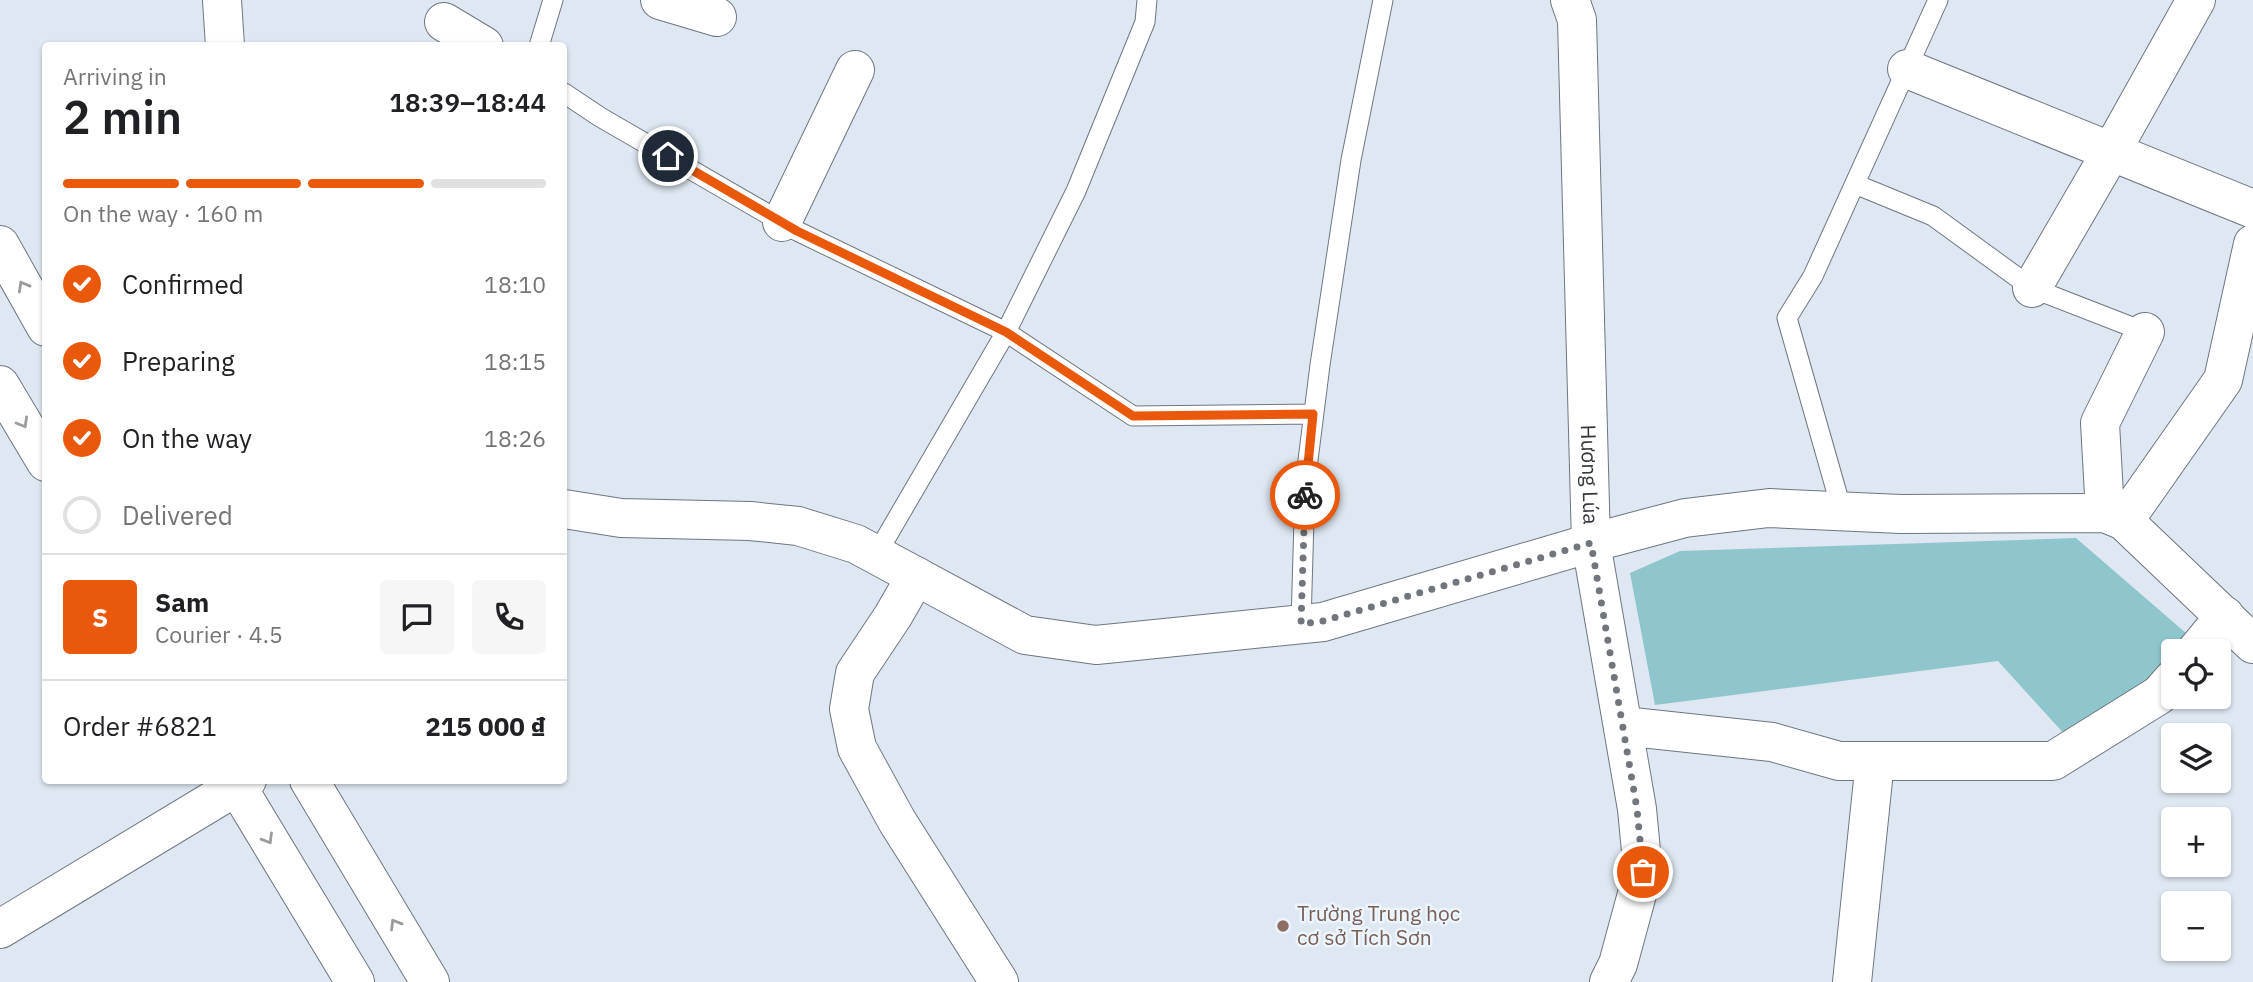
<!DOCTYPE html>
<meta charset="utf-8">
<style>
body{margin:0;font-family:"IBM Plex Sans",sans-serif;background:#f6f6f6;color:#202124;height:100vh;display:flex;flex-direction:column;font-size:26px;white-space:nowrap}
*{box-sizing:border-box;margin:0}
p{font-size:23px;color:#757577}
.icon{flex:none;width:38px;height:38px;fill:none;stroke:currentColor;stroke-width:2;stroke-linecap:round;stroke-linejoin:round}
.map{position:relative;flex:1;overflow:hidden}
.panel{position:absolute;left:42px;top:42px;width:525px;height:742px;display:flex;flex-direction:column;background:#fff;border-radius:7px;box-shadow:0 2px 5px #0004}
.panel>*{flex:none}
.buttons{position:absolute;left:2161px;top:639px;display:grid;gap:14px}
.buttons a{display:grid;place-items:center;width:70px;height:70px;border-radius:7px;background:#fff;box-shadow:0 2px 5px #0004;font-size:35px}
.pin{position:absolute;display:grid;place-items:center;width:60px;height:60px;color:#fff;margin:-30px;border:4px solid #fff;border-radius:50%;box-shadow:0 2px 7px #0007}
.courier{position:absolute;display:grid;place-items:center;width:70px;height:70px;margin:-35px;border:5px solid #ea580c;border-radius:50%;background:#fff;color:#222;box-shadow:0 2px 9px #0007}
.summary em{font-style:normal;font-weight:600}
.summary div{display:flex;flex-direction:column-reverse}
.summary{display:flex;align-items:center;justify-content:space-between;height:119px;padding:0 21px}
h1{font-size:46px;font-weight:600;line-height:52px}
.bar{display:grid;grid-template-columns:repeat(4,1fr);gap:10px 7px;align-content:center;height:84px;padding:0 21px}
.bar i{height:9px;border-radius:5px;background:#e0e0e0}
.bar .selected{background:#ea580c}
.bar p{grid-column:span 4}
.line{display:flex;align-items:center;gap:18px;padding:0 21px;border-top:2px solid #e0e0e0}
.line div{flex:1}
.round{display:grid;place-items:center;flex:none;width:74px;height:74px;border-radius:7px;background:#f6f6f6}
ol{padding:0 21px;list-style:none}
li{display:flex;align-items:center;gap:21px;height:77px}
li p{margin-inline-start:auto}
li .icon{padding:7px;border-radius:50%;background:#ea580c;color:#fff;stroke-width:4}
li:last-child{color:#757577}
li i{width:38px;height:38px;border:4px solid #e0e0e0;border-radius:50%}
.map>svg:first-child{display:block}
.water{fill:#8fc6ce}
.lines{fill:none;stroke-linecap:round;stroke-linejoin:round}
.lane-casing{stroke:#6e767f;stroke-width:21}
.street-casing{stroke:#6e767f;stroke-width:40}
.secondary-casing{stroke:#6e767f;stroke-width:40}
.lane{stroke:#fff;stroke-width:19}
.street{stroke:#fff;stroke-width:38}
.secondary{stroke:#fff;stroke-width:38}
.oneway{stroke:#9a9c9e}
.done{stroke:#70767c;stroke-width:7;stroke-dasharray:0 12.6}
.route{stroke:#ea580c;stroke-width:9}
.education-dot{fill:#8d6e63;stroke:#ecf5ff;stroke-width:2.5}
.labels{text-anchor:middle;stroke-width:5;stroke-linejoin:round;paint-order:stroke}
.street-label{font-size:21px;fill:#34383c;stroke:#ecf5ff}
.education-label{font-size:21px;fill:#785e54;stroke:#ecf5ff;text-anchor:start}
</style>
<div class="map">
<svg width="2253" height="982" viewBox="0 0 2253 982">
<rect width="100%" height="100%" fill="#dfe8f2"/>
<!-- water -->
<path class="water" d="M2076 538 2194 640 2182 651H2174L2173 658 2076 747 1998 661 1655 705 1630 573 1680 551Z"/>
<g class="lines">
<defs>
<path id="lane" d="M539 46 553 0
M564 93 600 117 797 231 1006 332 1133 416 1313 414
M1855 184 1933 216 2032 288 2145 332
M1842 511 1787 318 1813 276 1938 0
M876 555 1006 332 1076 191 1145 22 1147 0
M1301 624 1305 484 1320 365 1351 160 1383 0"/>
<g id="street">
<path d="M222 0 225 46"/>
<path d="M660 0 717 17"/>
<path id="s1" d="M1570 0 1577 20 1591 543 1637 809 1643 872 1618 964 1609 982"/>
<path d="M444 22 484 46"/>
<path d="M1907 69 2253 209"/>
<path d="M782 222 855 70"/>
<path d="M2032 288 2111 152 2196 0"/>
<path d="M564 509 621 518 750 521 798 526 856 544 1025 635 1096 645 1323 622 1591 543 1685 518 1769 508 1901 514 2105 513 2124 521 2253 644"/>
<path d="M2105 513 2100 423 2145 332"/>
<path d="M2124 521 2223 380 2253 244"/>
<path d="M916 576 893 616 855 673 849 709 857 748 897 821 999 982"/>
<path d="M2196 651 2225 616"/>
<path d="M1623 726 1772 742 1839 761H2053L2159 695 2174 678"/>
<path d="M0 929 247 780"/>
<path d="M1852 982 1875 761"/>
</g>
<path id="secondary" d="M0 245 46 327
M0 385 46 462
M233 780 355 982
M309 780 430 982"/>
</defs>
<!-- lane casing -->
<use href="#lane" class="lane-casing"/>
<!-- street casing -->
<use href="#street" class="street-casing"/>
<!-- secondary casing -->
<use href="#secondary" class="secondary-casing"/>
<!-- lane -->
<use href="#lane" class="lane"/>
<!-- street -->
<use href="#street" class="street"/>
<!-- secondary -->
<use href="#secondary" class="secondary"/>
</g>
<!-- one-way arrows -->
<defs><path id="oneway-chevron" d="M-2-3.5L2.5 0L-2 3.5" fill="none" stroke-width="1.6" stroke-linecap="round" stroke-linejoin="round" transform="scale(1.75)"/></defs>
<g class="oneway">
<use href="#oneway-chevron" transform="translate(23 286) rotate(-119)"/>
<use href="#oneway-chevron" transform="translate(23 423) rotate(60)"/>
<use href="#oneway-chevron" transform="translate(268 839) rotate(59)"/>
<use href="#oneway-chevron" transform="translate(395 924) rotate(-121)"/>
</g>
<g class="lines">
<!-- done -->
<path class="done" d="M1305 495 1301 624 1323 621 1591 543 1637 809 1643 872"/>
<!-- route -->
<path class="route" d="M668 156 797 231 1006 332 1133 416 1313 414 1305 495"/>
</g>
<!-- markers -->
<circle class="education-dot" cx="1283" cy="926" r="7"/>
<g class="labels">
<!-- street labels -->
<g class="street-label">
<text dy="7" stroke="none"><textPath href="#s1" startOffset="476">Hương Lúa</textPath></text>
</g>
<!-- education labels -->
<g class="education-label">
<text x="1297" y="921">Trường Trung học<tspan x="1297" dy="24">cơ sở Tích Sơn</tspan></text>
</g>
</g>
</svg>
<div class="buttons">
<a><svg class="icon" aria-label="locate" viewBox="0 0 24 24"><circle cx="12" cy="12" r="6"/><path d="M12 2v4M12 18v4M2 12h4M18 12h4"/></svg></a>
<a><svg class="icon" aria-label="layers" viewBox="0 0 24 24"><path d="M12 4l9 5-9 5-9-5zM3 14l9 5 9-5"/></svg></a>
<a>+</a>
<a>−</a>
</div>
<div class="pin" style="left:1643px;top:872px;background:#ea580c"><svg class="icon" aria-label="bag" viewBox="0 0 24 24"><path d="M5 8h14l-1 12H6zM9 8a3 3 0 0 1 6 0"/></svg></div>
<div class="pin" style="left:668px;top:156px;background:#1f2937"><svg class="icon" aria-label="home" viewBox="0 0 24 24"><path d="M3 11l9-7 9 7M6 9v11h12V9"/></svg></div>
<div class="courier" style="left:1305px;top:495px"><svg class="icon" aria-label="bike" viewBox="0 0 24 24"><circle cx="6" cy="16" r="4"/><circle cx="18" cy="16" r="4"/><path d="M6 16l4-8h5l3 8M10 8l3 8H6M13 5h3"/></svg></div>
<section class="panel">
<div class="summary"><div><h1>2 min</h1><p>Arriving in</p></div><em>18:39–18:44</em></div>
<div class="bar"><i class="selected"></i><i class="selected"></i><i class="selected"></i><i></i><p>On the way · 160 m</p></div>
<ol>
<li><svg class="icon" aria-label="check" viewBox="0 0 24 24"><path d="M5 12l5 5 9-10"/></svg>Confirmed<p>18:10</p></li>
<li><svg class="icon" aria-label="check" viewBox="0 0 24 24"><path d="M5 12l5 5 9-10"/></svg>Preparing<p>18:15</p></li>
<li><svg class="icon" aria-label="check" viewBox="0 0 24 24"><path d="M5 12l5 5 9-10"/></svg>On the way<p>18:26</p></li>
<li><i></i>Delivered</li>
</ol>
<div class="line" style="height:126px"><b class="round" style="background:#ea580c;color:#fff">S</b><div><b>Sam</b><p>Courier · 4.5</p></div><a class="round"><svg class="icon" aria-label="chat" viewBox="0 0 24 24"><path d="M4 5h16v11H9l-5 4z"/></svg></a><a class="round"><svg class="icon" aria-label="phone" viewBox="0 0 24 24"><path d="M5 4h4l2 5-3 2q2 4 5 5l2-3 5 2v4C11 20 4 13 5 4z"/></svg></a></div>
<div class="line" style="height:91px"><div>Order #6821</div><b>215 000 ₫</b></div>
</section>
</div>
